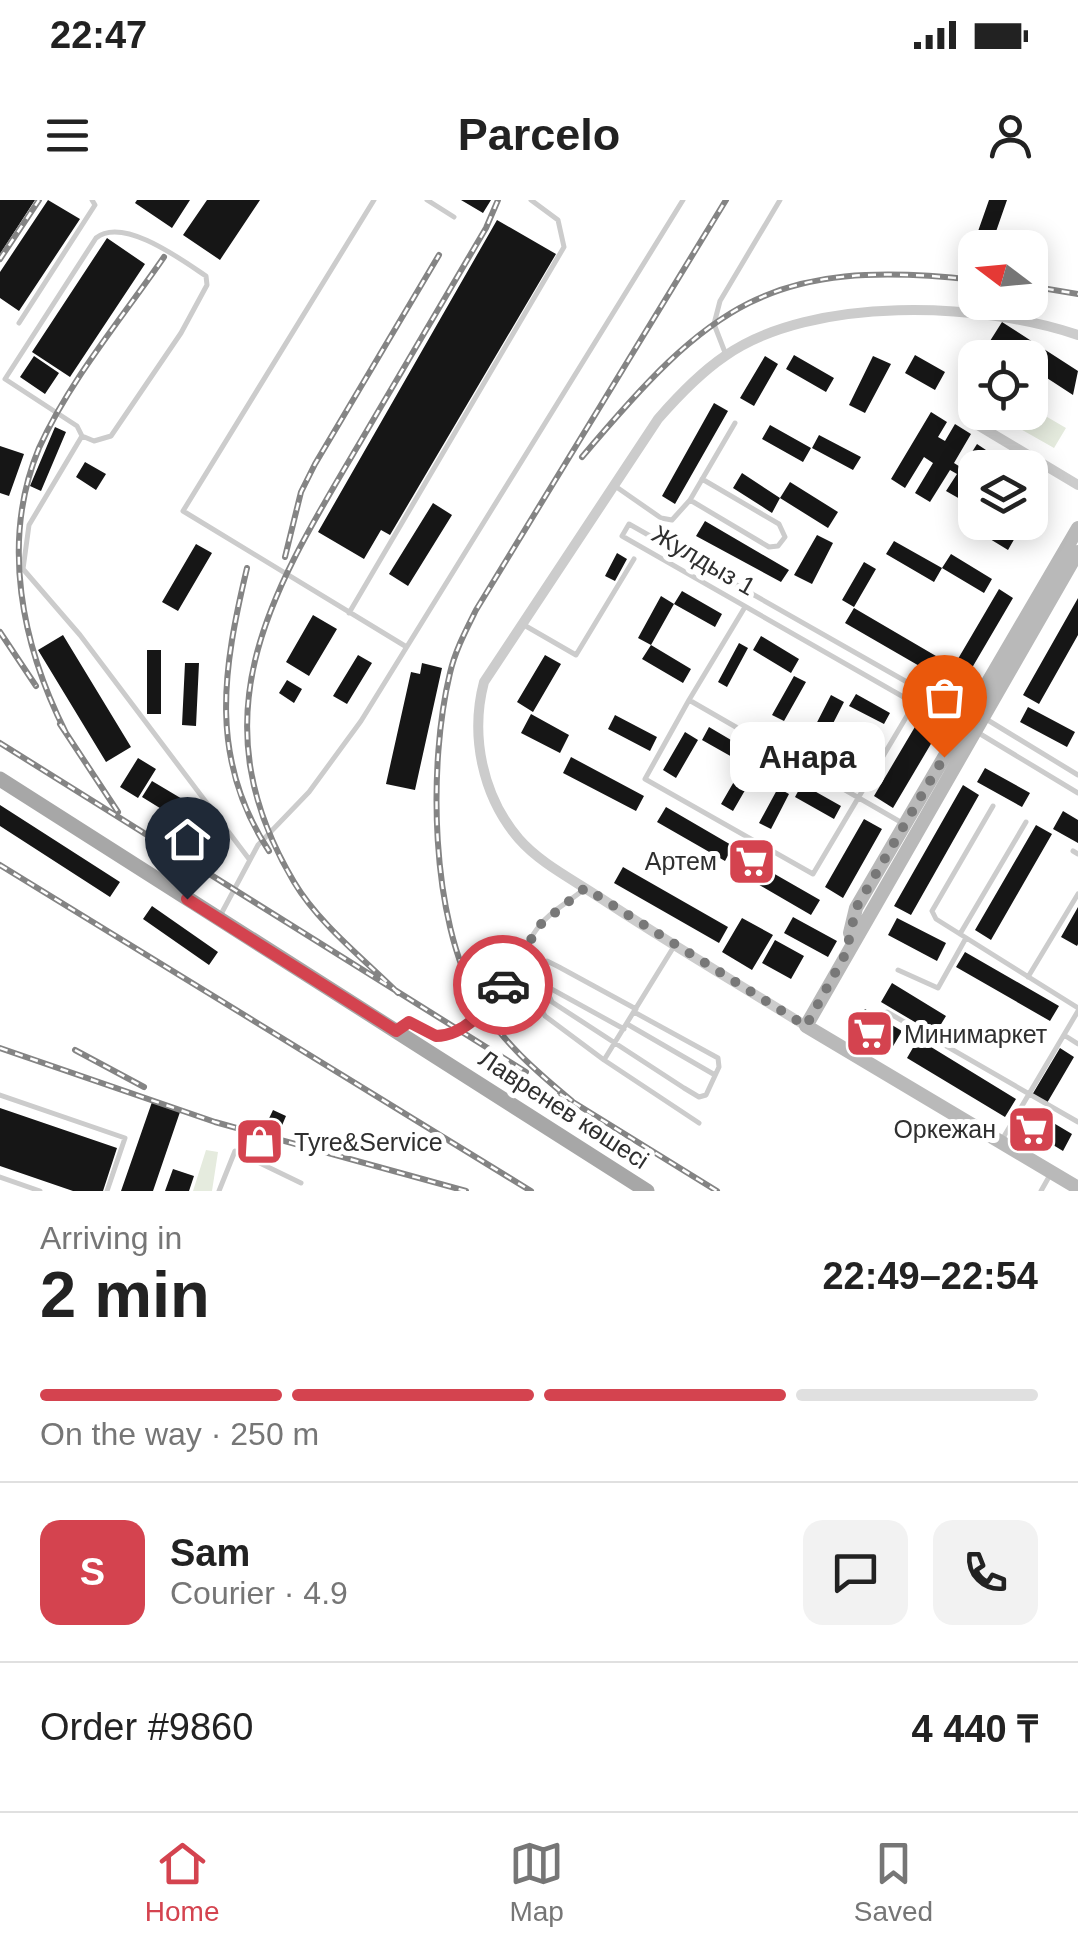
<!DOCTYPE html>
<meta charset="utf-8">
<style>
body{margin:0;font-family:Arial,sans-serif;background:#f2f2f2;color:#222;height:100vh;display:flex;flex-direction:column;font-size:38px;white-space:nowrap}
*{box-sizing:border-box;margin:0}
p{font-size:32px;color:#767676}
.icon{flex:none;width:55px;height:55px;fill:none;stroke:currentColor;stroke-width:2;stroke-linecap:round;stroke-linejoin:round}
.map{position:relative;height:991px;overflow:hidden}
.details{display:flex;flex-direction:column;background:#fff;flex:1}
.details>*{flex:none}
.needle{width:65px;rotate:286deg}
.tools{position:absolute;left:958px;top:30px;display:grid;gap:20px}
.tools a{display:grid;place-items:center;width:90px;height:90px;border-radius:20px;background:#fff;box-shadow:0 5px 25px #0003;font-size:50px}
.pin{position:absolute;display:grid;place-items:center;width:85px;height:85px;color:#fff;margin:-102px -42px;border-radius:50% 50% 50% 0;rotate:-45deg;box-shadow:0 0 10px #0007}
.pin .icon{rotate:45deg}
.courier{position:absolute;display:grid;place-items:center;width:100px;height:100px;margin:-50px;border:8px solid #d4434f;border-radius:50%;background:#fff;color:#222;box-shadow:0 2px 12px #0007}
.bubble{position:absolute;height:70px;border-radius:20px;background:#fff;box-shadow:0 5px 25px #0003;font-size:32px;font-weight:700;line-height:70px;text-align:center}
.overview em{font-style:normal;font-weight:700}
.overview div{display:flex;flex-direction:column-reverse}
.overview{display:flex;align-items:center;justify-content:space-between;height:170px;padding:0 40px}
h1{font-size:65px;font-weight:700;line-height:75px}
.bar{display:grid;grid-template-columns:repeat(4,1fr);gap:15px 10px;align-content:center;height:120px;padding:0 40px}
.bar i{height:12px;border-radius:8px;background:#e0e0e0}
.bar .current{background:#d4434f}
.bar p{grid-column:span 4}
.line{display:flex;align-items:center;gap:25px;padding:0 40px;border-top:2px solid #e0e0e0}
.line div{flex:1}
.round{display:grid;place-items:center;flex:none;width:105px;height:105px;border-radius:20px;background:#f2f2f2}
.status{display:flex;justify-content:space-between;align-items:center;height:70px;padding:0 50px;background:#fff;direction:ltr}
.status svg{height:28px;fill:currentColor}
header{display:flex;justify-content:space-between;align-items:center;height:130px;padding:0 40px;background:#fff;font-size:45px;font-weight:700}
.tabs{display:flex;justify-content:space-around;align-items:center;height:140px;border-top:2px solid #e0e0e0;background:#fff;font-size:28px;color:#767676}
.tabs a{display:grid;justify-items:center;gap:5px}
.tabs .current{color:#d4434f}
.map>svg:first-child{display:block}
.green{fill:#e5ebde}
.building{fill:#161616}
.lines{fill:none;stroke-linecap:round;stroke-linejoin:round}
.lane{stroke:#ccc;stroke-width:5}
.street{stroke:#ccc;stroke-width:10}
.secondary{stroke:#b9b9b9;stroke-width:14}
.primary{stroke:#a7a7a7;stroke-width:15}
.rail-casing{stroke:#848484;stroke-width:6}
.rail{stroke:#fff;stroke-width:2.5;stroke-dasharray:8;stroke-linecap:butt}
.done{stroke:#787878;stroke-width:10;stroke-dasharray:0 18}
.route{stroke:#d4434f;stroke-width:12}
.labels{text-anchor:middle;stroke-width:10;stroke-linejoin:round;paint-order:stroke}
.street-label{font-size:25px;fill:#2f2f2f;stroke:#fff}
.poi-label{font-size:25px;fill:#2f2f2f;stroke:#fff;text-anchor:end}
</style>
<div class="status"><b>22:47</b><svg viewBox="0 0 49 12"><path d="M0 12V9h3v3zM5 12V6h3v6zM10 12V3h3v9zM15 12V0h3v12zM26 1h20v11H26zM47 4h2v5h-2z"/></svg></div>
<header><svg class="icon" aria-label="menu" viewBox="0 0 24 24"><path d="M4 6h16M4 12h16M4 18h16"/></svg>Parcelo<svg class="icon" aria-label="person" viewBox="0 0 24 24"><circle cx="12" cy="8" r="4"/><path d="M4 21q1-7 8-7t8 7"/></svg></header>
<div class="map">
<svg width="1078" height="991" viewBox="0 0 1078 991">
<rect width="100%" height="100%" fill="#fff"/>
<!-- green -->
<path class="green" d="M1030 207 1066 228 1054 248 1017 227Z
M206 950 218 952 212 991H193Z"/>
<!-- building -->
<path class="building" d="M0 0H35L0 54Z
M48 0 80 19 19 111 0 98V72Z
M137 0H190L172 28 135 3Z
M207 0H260L220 60 183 35Z
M461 0H491L483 13Z
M989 0H1007L992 43 976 37Z
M497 20 556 54 390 335 381 330 364 359 318 332Z
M107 38 145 64 70 177 32 152Z
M1002 122 1078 171 1073 195 1030 167V158H1016L990 141Z
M794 155 834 178 826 192 786 169Z
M915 155 945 172 935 190 905 173Z
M34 156 59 173 45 194 20 177Z
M765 156 778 164 754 206 740 198Z
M873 156 891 164 865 213 849 205Z
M714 203 728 211 675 304 662 296Z
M931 212 947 222 938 237 945 241 955 224 971 234 954 263 962 268 977 244 995 256 988 268H975V290L967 303 946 291 957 274 950 270 930 302 915 293 933 263 924 257 905 288 891 279Z
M770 225 811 248 803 262 762 239Z
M55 227 66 232 41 291 30 286Z
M819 235 861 257 853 270 812 248Z
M0 246 24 254 9 296 0 293Z
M85 262 106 274 96 290 76 277Z
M1030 271 1048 282 1030 312Z
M742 273 780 298 772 313 733 288Z
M790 282 838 312 828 328 780 298Z
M433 303 452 315 408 386 389 374Z
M975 307V322H988L981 335 964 325Z
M705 321 789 370 781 382 696 336Z
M1000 322H1024L1008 350 990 339Z
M817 335 833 343 812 384 794 375Z
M894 341 942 368 934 382 886 354Z
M196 344 212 353 178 411 162 402Z
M617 353 627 359 615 381 605 376Z
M951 354 992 379 984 393 942 368Z
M864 362 876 369 854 407 842 400Z
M999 389 1013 398 959 490 945 481Z
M682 391 722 414 715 427 674 404Z
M661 396 674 404 651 445 638 438Z
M1078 398V435L1039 504 1023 495Z
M854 408 936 456 928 471 845 423Z
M313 415 337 429 309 476 286 462Z
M63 435 131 547 106 562 38 450Z
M761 436 799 459 791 473 753 450Z
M739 443 748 448 727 487 718 482Z
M651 445 691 469 683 483 642 459Z
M147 450H161V514H147Z
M358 455 372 463 347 504 333 496Z
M545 455 561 464 533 512 517 502Z
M185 463H199L196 526 182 525Z
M422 463 442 468 415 590 386 584 411 472 420 474Z
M794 476 806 482 784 521 772 515Z
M287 480 302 489 294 503 279 493Z
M856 494 890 513 884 524 849 506Z
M831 495 844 502 823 543 810 536Z
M1028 507 1075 532 1067 547 1020 522Z
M531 514 569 535 560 553 521 533Z
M615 515 657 537 650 551 608 529Z
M919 520 938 532 893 608 874 596Z
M709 527 748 550 741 562 702 540Z
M685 532 698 540 676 578 663 570Z
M571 557 644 596 636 611 563 573Z
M138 558 156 569 138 598 120 587Z
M743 566 755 573 733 611 721 604Z
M985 568 1030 593 1022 607 977 582Z
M152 581 199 609 189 626 142 597Z
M802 584 841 606 834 619 795 597Z
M963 585 979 595 911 715 894 706Z
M778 588 789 594 771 629 759 623Z
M0 605 120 682 110 697 0 626Z
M666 607 733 646 725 661 657 622Z
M1063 611 1078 620V643L1053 629Z
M864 619 882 629 843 698 825 687Z
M1036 625 1052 634 991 740 975 730Z
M752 661 820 700 811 715 744 676Z
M623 667 728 727 719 743 614 683Z
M152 706 218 752 209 765 143 719Z
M1078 707V744L1077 746 1061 737Z
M793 717 837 741 828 757 784 733Z
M742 718 773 735 752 770 722 752Z
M897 718 946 743 937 761 888 735Z
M775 740 804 756 791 779 762 763Z
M965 752 1059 806 1050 821 956 767Z
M892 783 946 816 935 834 881 802Z
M865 809 902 831 889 853 852 830Z
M918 839 1016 899 1005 917 907 858Z
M1060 848 1074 857 1047 903 1032 895Z
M152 902 180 912 153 991H121Z
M1025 906 1072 934 1063 951 1015 922Z
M0 908 117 948 103 991H73L0 966Z
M273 910 286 916 278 935 264 929Z
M173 969 194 976 189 991H165Z"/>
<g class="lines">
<!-- lane -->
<path class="lane" d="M374 0 183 311 405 446
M427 0 454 17
M19 123 95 5 92 0
M726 155 714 124 720 101 780 0
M82 236 77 226 5 179 96 38C123 16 182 60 206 76L207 85 181 133 111 236 94 241 82 236 29 325 23 369 80 435 249 659
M615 286 661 318 672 320 690 300 735 223
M690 300 769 347 778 346 785 337 779 324 702 279
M349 413 564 47 558 20 531 0
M524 425 576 455 634 359
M689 500 745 407
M914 503 622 336 629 324 921 490 918 497 963 523
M986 519 1078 575
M977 532 1078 593
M993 606 932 711 936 719 1078 808
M904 624 689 500 645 579 813 674 914 504
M1073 651 1078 654
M220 716 258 645 309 592 361 521 683 0
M960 734 1026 622
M673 748 604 860 699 923
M517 765 545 816 604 860
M898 770 938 788 966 738
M1028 777 1078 694
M546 786 624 829
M634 812 718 858 719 867 706 895 699 897 684 888 552 802 541 778 543 765 547 761 559 767 636 809
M887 812 1078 922
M627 824 715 875
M398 829 409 822 436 836C488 839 514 756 540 725 552 710 569 702 583 690
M1064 835 1078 844
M0 895 125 938 107 991
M1003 938 1078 811
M0 977 40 991
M219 991 235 951 301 983
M1041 991 1050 975"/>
<!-- street -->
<path class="street" d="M976 224 1078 285
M806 826C737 783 667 742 599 697 572 679 540 663 519 639 482 596 470 535 484 482L658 219C678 196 700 173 725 156 812 95 982 102 1078 135"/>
<!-- secondary -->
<path class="secondary" d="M1078 352 806 826 1078 988
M850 733 856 708 1078 328"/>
<!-- primary -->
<path class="primary" d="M0 579 647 991"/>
<defs>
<path id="rail" d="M0 59 39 0
M1030 86 1078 94
M582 257C710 105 769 57 975 80
M285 357 301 292 315 264 439 55
M247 368C223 469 208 558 269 651
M0 432 36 486
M60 524 118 612
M66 533C22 446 0 342 39 248 70 180 122 118 164 57
M0 543 526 872
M0 665 531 991
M398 793C364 759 319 724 294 682 194 514 272 391 359 244 401 172 444 100 486 28L498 0
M0 848 215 922 466 991
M75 850 144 887
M560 894 717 991
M572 901C537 872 501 841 478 801 430 719 428 564 450 473 455 451 466 430 476 410L726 0"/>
</defs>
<!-- rail casing -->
<use href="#rail" class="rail-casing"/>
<!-- rail -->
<use href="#rail" class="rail"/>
</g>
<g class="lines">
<!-- done -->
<path class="done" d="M503 785 540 725 585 688 806 826 846 753 856 708 944 557"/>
<!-- route -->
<path class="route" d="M187 699 396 831 409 822 436 836C464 836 489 807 503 785"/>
</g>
<!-- icons -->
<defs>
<symbol id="supermarket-square" viewBox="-11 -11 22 22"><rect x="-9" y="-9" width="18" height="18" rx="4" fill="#d4434f" stroke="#fff"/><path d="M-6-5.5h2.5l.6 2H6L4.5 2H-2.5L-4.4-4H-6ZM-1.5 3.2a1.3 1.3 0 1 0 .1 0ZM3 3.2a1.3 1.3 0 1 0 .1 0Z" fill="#fff"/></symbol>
<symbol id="shop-square" viewBox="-11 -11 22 22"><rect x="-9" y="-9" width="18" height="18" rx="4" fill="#d4434f" stroke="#fff"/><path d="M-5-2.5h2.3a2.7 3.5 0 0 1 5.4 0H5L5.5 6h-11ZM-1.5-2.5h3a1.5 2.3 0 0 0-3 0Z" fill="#fff"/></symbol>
</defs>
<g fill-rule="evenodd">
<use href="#supermarket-square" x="724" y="634" width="55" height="55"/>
<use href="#supermarket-square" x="842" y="806" width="55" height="55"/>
<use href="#supermarket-square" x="1004" y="902" width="55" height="55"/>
<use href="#shop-square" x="232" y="914" width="55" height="55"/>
</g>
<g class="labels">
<!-- street labels -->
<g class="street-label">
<text transform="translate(704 360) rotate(30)" y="9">Жулдыз 1</text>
<text transform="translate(564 909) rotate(33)" y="9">Лавренев көшесі</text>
</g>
<!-- poi labels -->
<g class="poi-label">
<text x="717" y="670">Артем</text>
<text x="904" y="843" text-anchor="start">Минимаркет</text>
<text x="996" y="938">Оркежан</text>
<text x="294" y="951" text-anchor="start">Tyre&amp;Service</text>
</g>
</g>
</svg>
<div class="tools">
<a><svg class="needle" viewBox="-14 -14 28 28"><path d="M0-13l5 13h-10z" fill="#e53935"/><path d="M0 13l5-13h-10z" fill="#767676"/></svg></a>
<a><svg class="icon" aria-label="locate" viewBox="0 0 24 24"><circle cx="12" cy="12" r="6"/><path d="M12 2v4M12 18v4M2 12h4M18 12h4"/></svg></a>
<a><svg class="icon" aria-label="layers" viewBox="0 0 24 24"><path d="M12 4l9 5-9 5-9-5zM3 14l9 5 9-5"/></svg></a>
</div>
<div class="pin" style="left:944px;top:557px;background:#ea580c"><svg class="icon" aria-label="bag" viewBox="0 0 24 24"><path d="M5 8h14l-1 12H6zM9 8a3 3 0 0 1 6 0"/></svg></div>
<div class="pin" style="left:187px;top:699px;background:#1f2937"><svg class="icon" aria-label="home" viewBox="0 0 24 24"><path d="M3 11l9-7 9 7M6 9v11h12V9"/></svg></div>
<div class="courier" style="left:503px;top:785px"><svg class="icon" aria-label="car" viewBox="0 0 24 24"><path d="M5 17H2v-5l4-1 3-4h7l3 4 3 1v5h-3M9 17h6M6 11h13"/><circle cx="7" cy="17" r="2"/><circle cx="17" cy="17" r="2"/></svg></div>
<div class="bubble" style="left:730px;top:522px;width:155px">Анара</div>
</div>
<section class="details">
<div class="overview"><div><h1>2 min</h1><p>Arriving in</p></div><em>22:49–22:54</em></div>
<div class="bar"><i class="current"></i><i class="current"></i><i class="current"></i><i></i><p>On the way · 250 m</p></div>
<div class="line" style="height:180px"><b class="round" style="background:#d4434f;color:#fff">S</b><div><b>Sam</b><p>Courier · 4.9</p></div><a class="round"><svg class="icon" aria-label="chat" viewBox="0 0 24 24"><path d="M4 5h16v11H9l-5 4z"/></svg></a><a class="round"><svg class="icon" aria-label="phone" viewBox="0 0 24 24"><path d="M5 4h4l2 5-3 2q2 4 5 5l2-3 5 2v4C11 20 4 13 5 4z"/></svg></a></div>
<div class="line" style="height:130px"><div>Order #9860</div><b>4 440 ₸</b></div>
</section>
<nav class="tabs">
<a class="current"><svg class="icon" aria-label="home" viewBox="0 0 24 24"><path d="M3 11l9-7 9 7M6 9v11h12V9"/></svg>Home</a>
<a><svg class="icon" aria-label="map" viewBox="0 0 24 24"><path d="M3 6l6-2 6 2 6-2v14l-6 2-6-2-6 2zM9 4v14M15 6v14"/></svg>Map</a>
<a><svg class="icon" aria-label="saved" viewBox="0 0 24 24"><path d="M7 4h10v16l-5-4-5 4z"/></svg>Saved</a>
</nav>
